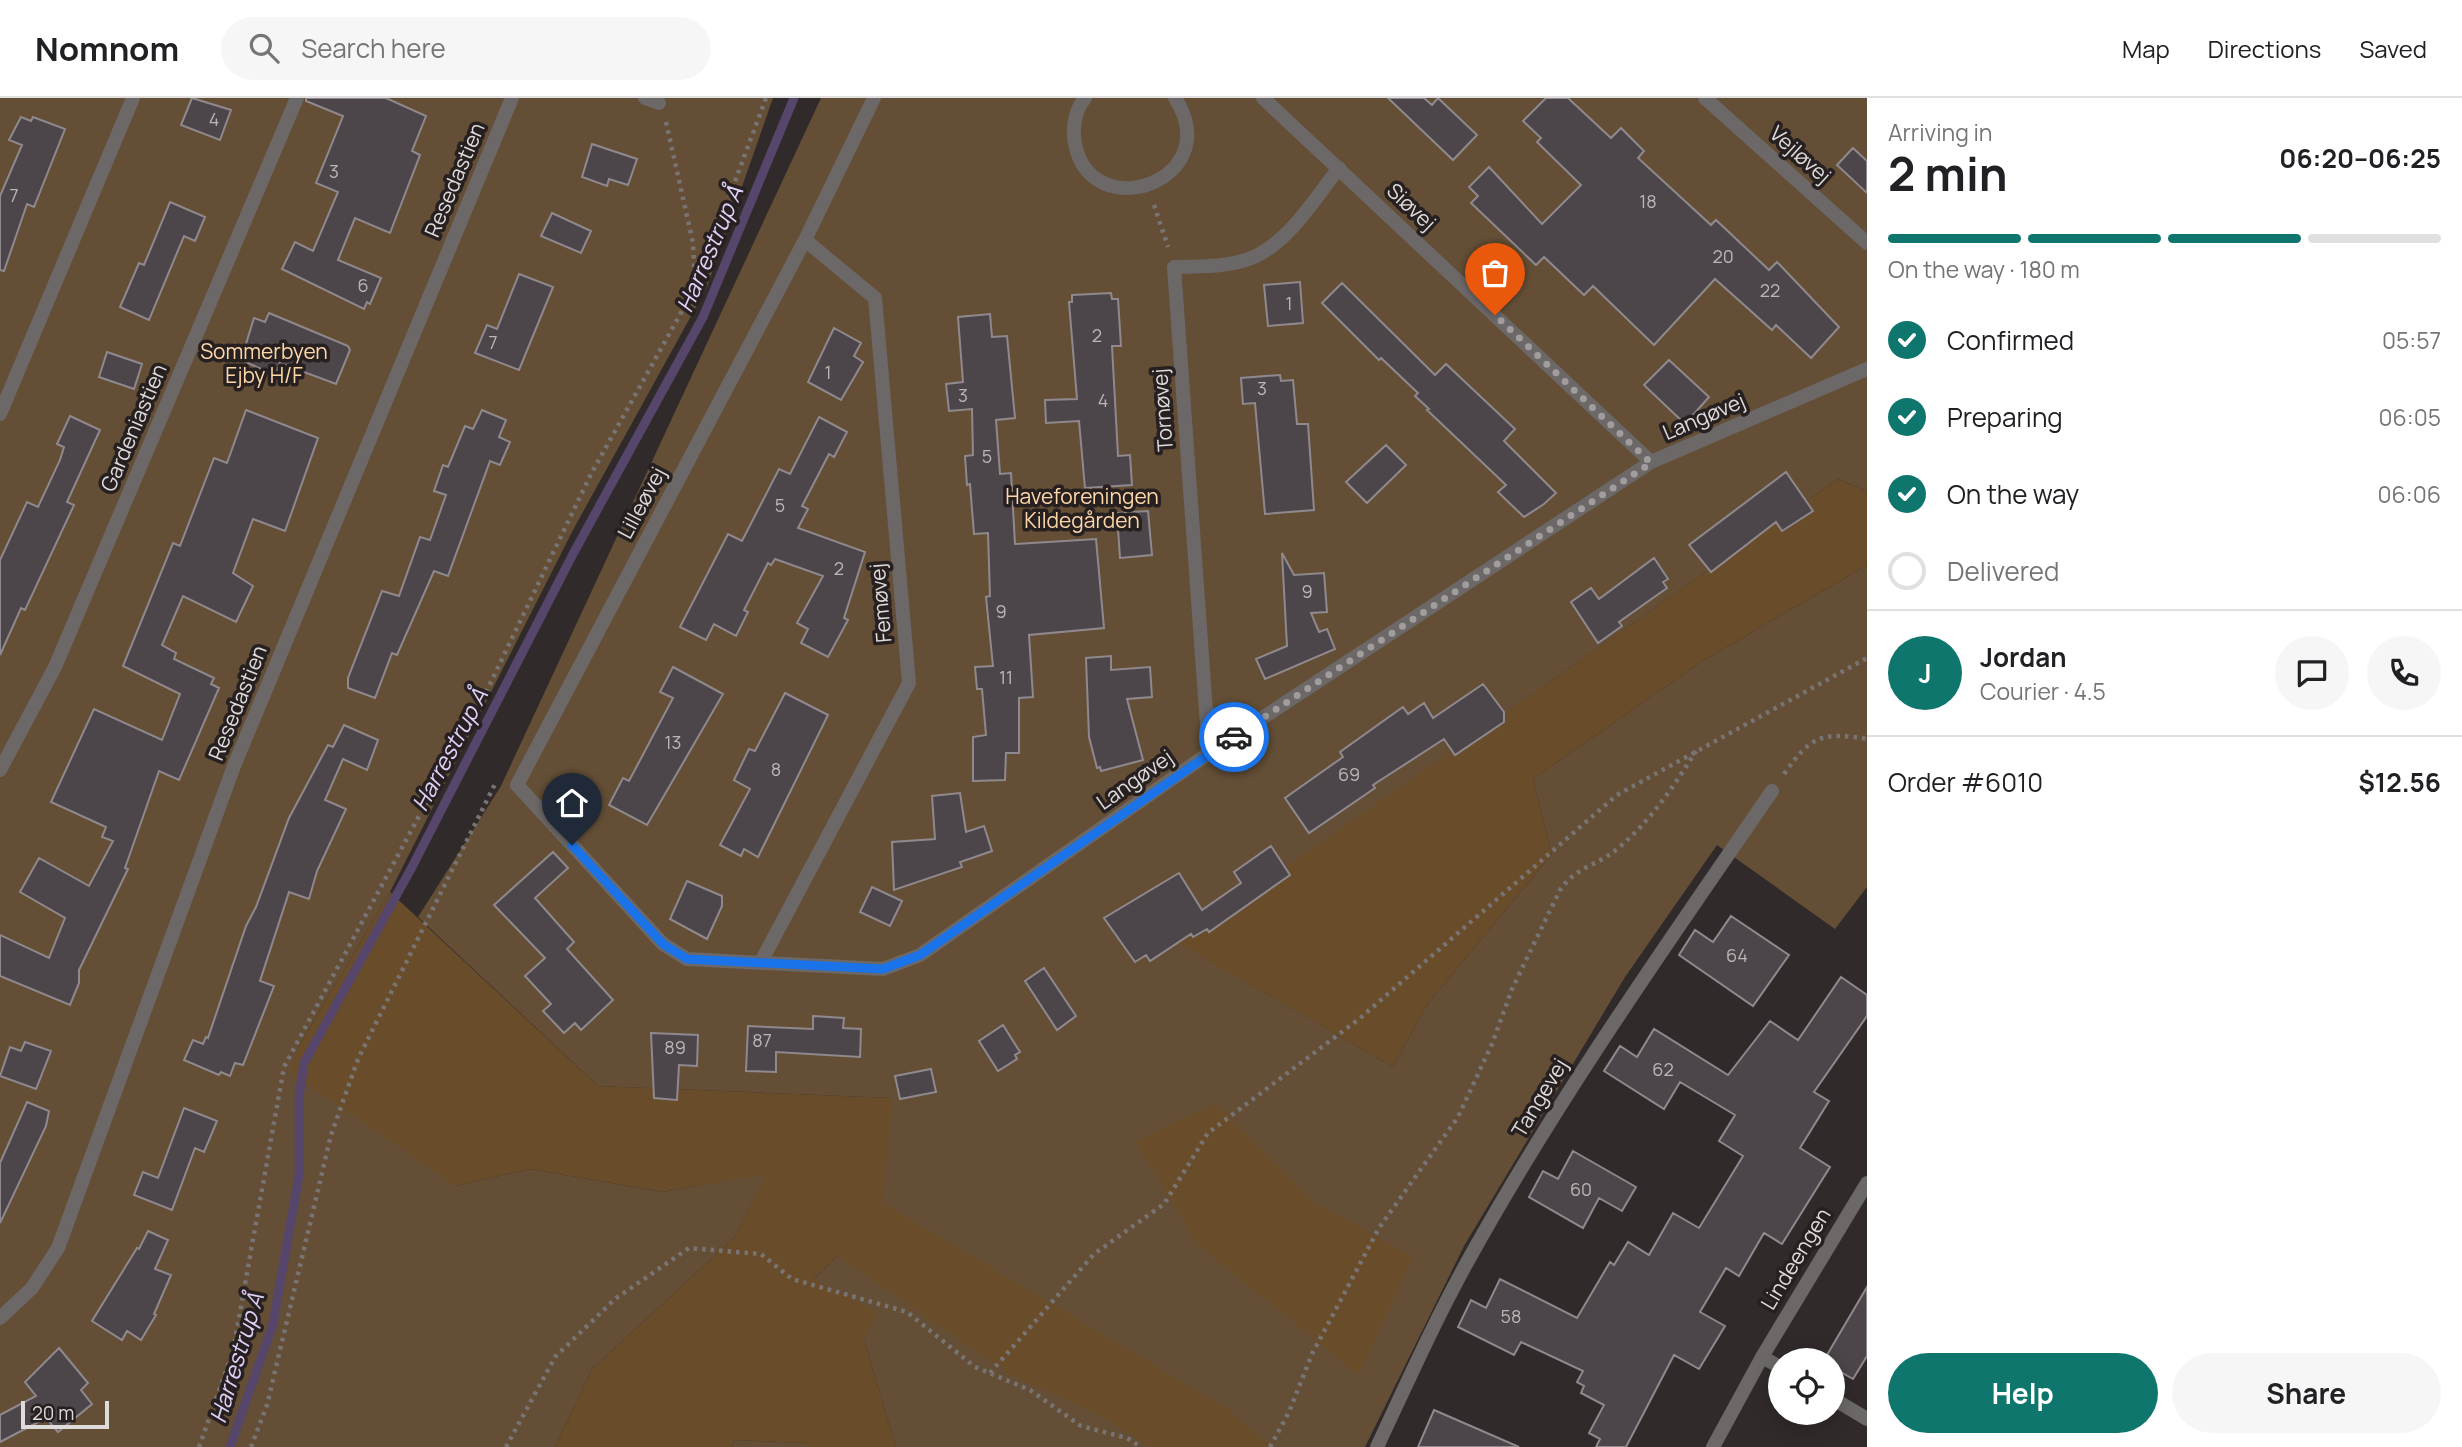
<!DOCTYPE html>
<meta charset="utf-8">
<style>
body{margin:0;font-family:Manrope,sans-serif;background:#f6f6f6;color:#202124;height:100vh;display:flex;flex-direction:column;font-size:26px;white-space:nowrap}
*{box-sizing:border-box;margin:0}
p{font-size:23px;color:#757577}
.icon{flex:none;width:38px;height:38px;fill:none;stroke:currentColor;stroke-width:2;stroke-linecap:round;stroke-linejoin:round}
.map{position:relative;flex:1;overflow:hidden}
.drawer{display:flex;flex-direction:column;background:#fff;width:595px}
.drawer>*{flex:none}
.tools{position:absolute;left:1768px;top:1250px;display:grid;gap:14px}
.tools a{display:grid;place-items:center;width:77px;height:77px;border-radius:50%;background:#fff;box-shadow:0 4px 18px #0003;font-size:35px}
.scale{position:absolute;left:21px;bottom:18px;width:88px;box-sizing:border-box;padding-left:7px;border:4px solid #dfdbdb;border-top:0;font-size:19px;line-height:24px;white-space:nowrap;color:#dfdbdb;-webkit-text-stroke:5px #272021;paint-order:stroke}
.pin{position:absolute;display:grid;place-items:center;width:60px;height:60px;color:#fff;margin:-72px -30px;border-radius:50% 50% 50% 0;rotate:-45deg;box-shadow:0 0 7px #0007}
.pin .icon{rotate:45deg}
.courier{position:absolute;display:grid;place-items:center;width:70px;height:70px;margin:-35px;border:5px solid #1a73e8;border-radius:50%;background:#fff;color:#222;box-shadow:0 2px 9px #0007}
.headline em{font-style:normal;font-weight:700}
.headline div{display:flex;flex-direction:column-reverse}
.headline{display:flex;align-items:center;justify-content:space-between;height:119px;padding:0 21px}
h1{font-size:46px;font-weight:700;line-height:52px}
.bar{display:grid;grid-template-columns:repeat(4,1fr);gap:10px 7px;align-content:center;height:84px;padding:0 21px}
.bar i{height:9px;border-radius:5px;background:#e0e0e0}
.bar .on{background:#0f766e}
.bar p{grid-column:span 4}
.line{display:flex;align-items:center;gap:18px;padding:0 21px;border-top:2px solid #e0e0e0}
.line div{flex:1}
.round{display:grid;place-items:center;flex:none;width:74px;height:74px;border-radius:37px;background:#f6f6f6}
ol{padding:0 21px;list-style:none}
li{display:flex;align-items:center;gap:21px;height:77px}
li p{margin-inline-start:auto}
li .icon{padding:7px;border-radius:50%;background:#0f766e;color:#fff;stroke-width:4}
li:last-child{color:#757577}
li i{width:38px;height:38px;border:4px solid #e0e0e0;border-radius:50%}
.button{display:flex;gap:14px;margin-top:auto;padding:14px 21px}
.button a{flex:1;height:80px;border-radius:42px;background:#0f766e;color:#fff;font-size:28px;font-weight:700;line-height:80px;text-align:center}
.button a+a{background:#f6f6f6;color:#202124}
header{display:flex;align-items:center;gap:42px;box-sizing:border-box;height:98px;padding:0 35px;background:#fff;border-bottom:2px solid #e0e0e0}
header strong{font-size:33px}
nav{display:flex;gap:38px;margin-inline-start:auto;font-size:24px}
.search{width:490px;height:63px;background:#f6f6f6;display:flex;align-items:center;gap:18px;box-sizing:border-box;padding:0 24px;border-radius:38px;color:#757577;font-size:26px}
main{display:flex;flex:1;min-height:0}
.map>svg:first-child{display:block}
.green{fill:#644f36}
.forest{fill:#694d2a}
.lines{fill:none;stroke-linecap:round;stroke-linejoin:round}
.stream{stroke:#56466b;stroke-width:9}
.building{fill:#4c464a;stroke:#8f898e;stroke-width:2}
.path{stroke:#797474;stroke-width:4.5;stroke-dasharray:3.5 5;stroke-linecap:butt}
.service{stroke:#6c6867;stroke-width:14}
.minor{stroke:#6c6867;stroke-width:14}
.done{stroke:#a29d9d;stroke-width:7;stroke-dasharray:0 12.6}
.route{stroke:#1a73e8;stroke-width:9}
.labels{text-anchor:middle;stroke-width:7;stroke-linejoin:round;paint-order:stroke}
.number-label{font-size:18px;fill:#bab6b7}
.street-label{font-size:21px;fill:#dfdbdb;stroke:#272021}
.park-label{font-size:21px;fill:#fed7a9;stroke:#272021}
.water-label{font-size:23px;font-style:italic;fill:#e1d1f8;stroke:#272021}
</style>
<header>
<strong>Nomnom</strong>
<div class="search"><svg class="icon" aria-label="search" viewBox="0 0 24 24"><circle cx="10" cy="10" r="6"/><path d="M15 15l6 6"/></svg>Search here</div>
<nav><a>Map</a><a>Directions</a><a>Saved</a></nav>
</header>
<main>
<div class="map">
<svg width="1867" height="1349" viewBox="0 0 1867 1349">
<rect width="100%" height="100%" fill="#312a2b"/>
<!-- green -->
<path class="green" d="M0 0H773L707 189 573 432 390 794 297 951 456 1088 530 1071 663 1094 768 1075 734 1140 592 1271 555 1349H0Z
M821 0H1867V393L1838 381 1179 845 1393 969 1426 908 1552 756 1533 681 1701 564 1867 467V789L1835 831 1717 747 1625 879 1464 1148 1365 1349H896L864 1242 814 1181 837 1158 892 1000 598 988 418 819 501 688Z
M735 1342 807 1345V1349H732Z"/>
<!-- forest -->
<path class="forest" d="M1838 381 1867 393V467L1701 564 1533 681 1552 756 1426 908 1393 969 1178 845Z
M390 794 598 988 892 1000 883 1105 1229 1312 1271 1349H1151L1095 1315 1011 1277 837 1158 814 1181 877 1214 864 1242 896 1349H807L806 1345 735 1342 732 1349H555L592 1271 734 1140 767 1076 663 1094 530 1071 456 1088 291 975 297 951Z
M1216 1005 1313 1104 1414 1159 1358 1277 1198 1147 1135 1043Z"/>
<g class="lines">
<!-- stream -->
<path class="stream" d="M230 1349 273 1226 299 1077V999L304 965 412 769 573 456 703 219 794 0"/>
</g>
<!-- building -->
<path class="building" d="M192 0 231 12 220 42 181 27Z
M306 0H386L426 18 412 53 420 57 390 135 355 120 338 162 381 180 370 206 367 204 364 211 282 171 295 144 313 153 338 94 316 85 343 18 306 3Z
M1388 0H1424L1432 7 1438 0 1477 37 1453 62Z
M1546 0H1568L1611 40 1621 30 1644 53 1638 60 1711 127 1716 122 1769 172 1777 164 1839 229 1811 260 1776 227 1772 232 1715 181 1654 247 1593 188 1584 197 1544 159 1536 167 1471 105 1478 98 1469 89 1489 69 1542 126 1581 87 1537 44 1541 40 1523 23Z
M21 19 31 23 33 19 65 31 34 109 27 106 4 173 0 172V98L22 47 9 42Z
M592 46 637 61 628 87 609 81 607 88 582 79Z
M1853 50 1867 63V95L1837 67Z
M170 104 205 119 195 143 184 138 149 222 120 209 139 165 144 167Z
M552 115 591 133 581 155 541 138Z
M519 176 553 189 519 272 475 255 487 227 497 231Z
M1300 184 1303 225 1268 228 1264 187Z
M1342 185 1435 277 1446 266 1515 331 1504 343 1556 395 1544 406 1524 419 1498 394 1506 387 1427 312 1429 311 1415 298 1418 295 1381 260 1379 262 1322 205Z
M1111 195 1112 201H1118L1121 248H1112L1118 358 1130 357 1132 387 1085 390 1079 323 1046 325 1045 302 1077 301 1069 204H1072V197Z
M269 215 348 248 350 252 336 286 280 265 275 277 241 262 254 220 265 224Z
M990 216 992 239 1007 238 1015 320 996 322 1000 376 1011 375 1015 446 1096 441 1104 530 1029 537 1033 599 1019 600V655H1006L1005 682 973 683V639L986 637 982 591H977L975 569 993 568 986 499 990 498 988 435 974 436 970 386 967 387 965 358 973 357 972 311 949 313 946 286 963 284 958 219Z
M834 230 861 245 854 258 863 264 841 302 808 284Z
M107 254 142 266 134 291 99 279Z
M1669 262 1709 299 1685 326 1644 287Z
M1280 277 1281 283 1293 282 1297 326H1308L1314 412 1265 416 1255 305 1243 306 1241 280Z
M246 312 318 340 285 433 253 421 233 475 253 488 236 524 183 498 162 547 176 555 174 561 214 580 211 586 219 590 179 682 159 673 125 770 128 771 79 872V885L70 907 0 878V837L49 860 65 820 20 794 39 760 89 788 113 743 102 739 106 729 51 704 94 611 162 642 180 596 123 568 173 445 180 448 214 360 227 365Z
M482 312 506 322 499 339 510 344 500 367 490 363 448 478 434 473 397 557 392 555 375 600 348 590V580L382 493 399 498 420 439 430 442 446 397 434 393 443 367 448 369 465 328 473 331Z
M70 318 100 332 67 404 74 407 25 512 21 510 0 557V462L27 404 38 409 60 362 64 349 57 346Z
M819 319 847 334 834 359 829 356 802 408 808 411 798 430 865 454 844 520 848 522 828 559 801 545 808 531 797 525 823 478 775 461 771 467 768 465 744 512 748 514 736 538 714 526 706 542 680 529 728 436 742 443 779 371 790 376Z
M1386 347 1406 367 1367 405 1346 384Z
M1786 374 1813 413 1782 433 1776 424 1711 474 1689 447Z
M1148 413 1152 457 1120 460 1117 415Z
M1282 455 1294 477 1324 475 1327 514 1311 515 1319 534 1327 531 1335 551 1265 581 1256 561 1287 548Z
M1654 460 1668 481 1663 484 1667 490 1619 524 1622 528 1598 545 1571 504 1591 490 1599 501Z
M1111 558V572L1150 569 1152 599 1127 601 1143 662 1101 673 1100 669 1097 670 1089 639 1086 560Z
M673 569 723 596 647 727 609 707 623 680 629 683 673 600 660 594Z
M1483 586 1504 614V624L1455 657 1444 641 1373 687 1375 690 1309 735 1285 700 1343 659 1340 654 1403 609 1408 616 1424 605 1433 620Z
M785 595 828 617 758 759 744 751 741 758 720 747 750 691 734 682 749 651 755 653Z
M344 627 378 642 367 672 343 661 325 702 346 711 317 773 309 801 289 794 260 883 274 888 243 967 235 965 230 978 221 974 219 977 184 962 193 942 203 946 206 939 208 940 246 828 256 809 289 720 328 647 333 649Z
M960 695 966 734 984 728 992 753 960 764 962 769 894 792 892 744 935 741 932 698Z
M1271 748 1290 777 1209 834 1207 831 1193 839 1191 836 1150 863 1146 857 1135 864 1104 820 1179 775 1202 812 1241 785 1234 774Z
M553 754 568 770 535 800 574 844 567 851 613 902 581 932 575 925 564 935 543 913 551 906 525 878 545 860 494 807Z
M687 783 722 798V808L707 841 670 821Z
M872 789 902 803 890 828 860 814Z
M1731 818 1789 857 1753 908 1679 857 1695 832 1713 844Z
M1044 870 1076 918 1057 932 1025 883Z
M1841 879 1867 897V918L1814 994 1829 1003 1800 1050 1830 1069 1782 1146 1764 1135 1739 1178 1726 1170 1700 1214 1725 1228 1699 1271 1674 1257 1626 1349H1596L1600 1341 1589 1335 1604 1307 1581 1295 1584 1288 1577 1284 1583 1273 1521 1244 1514 1257 1458 1229 1471 1202 1486 1210 1500 1181 1577 1220 1610 1164 1614 1167 1628 1144 1649 1157 1673 1115 1699 1130 1743 1058 1719 1043 1735 1017 1680 984 1664 1011 1604 973 1620 948 1637 959 1654 931 1728 977 1770 923 1798 942Z
M813 918 844 920 843 930 861 931 860 959 776 954V974L746 973 748 928 813 931Z
M1003 927 1020 954 1015 957 1017 961 998 973 979 943Z
M651 935 698 937 697 968 679 967 677 1002 654 1000Z
M25 944 51 953 36 991 0 978 10 949 21 953Z
M931 971 936 994 900 1001 895 978Z
M27 1004 49 1013 46 1028 0 1125V1065Z
M184 1010 217 1023 204 1054 195 1050 172 1112 134 1097 143 1074 158 1080Z
M1573 1053 1636 1089 1622 1113 1599 1100 1583 1130 1529 1099 1543 1073 1558 1081Z
M148 1133 168 1142 155 1171 171 1177 154 1216 156 1217 141 1242 127 1233 122 1242 92 1223 137 1150 139 1151Z
M1867 1189V1258L1853 1281 1832 1269V1262H1824Z
M59 1250 88 1285 81 1292 92 1306 58 1334 46 1320 0 1344V1317L36 1298 25 1284Z
M1434 1312 1519 1349H1418Z"/>
<g class="lines">
<!-- path -->
<path class="path" d="M666 24 693 145 695 187
M1154 107 1168 149
M1784 676C1810 639 1821 633 1867 641
M990 1275 1094 1156 1164 1106 1208 1035 1359 921 1617 697 1867 560
M199 1349 233 1253 284 969 489 588 591 376 696 188 766 0
M251 1349 267 1307 331 1037 358 961 495 686
M506 1349 555 1259 615 1201 689 1150 761 1156 792 1181 907 1214 975 1269 1030 1292 1081 1328 1127 1340 1141 1349
M1270 1349 1289 1314 1312 1256 1379 1130 1458 1019 1492 946 1512 891 1560 792C1577 768 1597 768 1617 751 1650 724 1674 688 1696 653"/>
<!-- service -->
<path class="service" d="M645 0 659 5
M874 0 805 142 517 687 663 846 687 861 883 871 920 857 1209 655 1651 364 1867 271
M1085 0C1075 12 1072 30 1075 46 1092 130 1228 82 1175 0
M1263 0 1651 364
M1705 0 1867 145
M0 316 133 0
M1209 655 1174 169C1201 168 1231 170 1256 158 1291 141 1315 100 1339 70
M0 672 55 569 297 0
M762 862 909 585 875 200 805 142
M0 1220 32 1190 58 1150 234 668 512 0"/>
<!-- minor -->
<path class="minor" d="M1762 1259 1780 1269
M1832 1300 1867 1321
M1377 1349C1407 1285 1436 1220 1470 1159 1560 997 1667 846 1772 693
M1713 1349 1762 1259 1867 1085"/>
</g>
<g class="lines">
<!-- done -->
<path class="done" d="M1234 639 1651 365 1495 217"/>
<!-- route -->
<path class="route" d="M572 747 663 846 687 861 883 871 920 857 1234 639"/>
</g>
<g class="labels">
<!-- number labels -->
<g class="number-label">
<text x="214" y="28">4</text>
<text x="334" y="80">3</text>
<text x="14" y="104">7</text>
<text x="1648" y="110">18</text>
<text x="1723" y="165">20</text>
<text x="363" y="194">6</text>
<text x="1770" y="199">22</text>
<text x="1289" y="212">1</text>
<text x="1097" y="244">2</text>
<text x="493" y="251">7</text>
<text x="828" y="281">1</text>
<text x="1262" y="297">3</text>
<text x="963" y="304">3</text>
<text x="1103" y="309">4</text>
<text x="987" y="365">5</text>
<text x="780" y="414">5</text>
<text x="839" y="477">2</text>
<text x="1307" y="500">9</text>
<text x="1001" y="520">9</text>
<text x="1006" y="586">11</text>
<text x="673" y="651">13</text>
<text x="776" y="678">8</text>
<text x="1349" y="683">69</text>
<text x="1737" y="864">64</text>
<text x="762" y="949">87</text>
<text x="675" y="956">89</text>
<text x="1663" y="978">62</text>
<text x="1581" y="1098">60</text>
<text x="1511" y="1225">58</text>
</g>
<!-- street labels -->
<g class="street-label">
<text transform="translate(1800 57) rotate(42)" y="7">Vejløvej</text>
<text transform="translate(455 82) rotate(-67)" y="7">Resedastien</text>
<text transform="translate(1411 109) rotate(43)" y="7">Siøvej</text>
<text transform="translate(1163 312) rotate(-94)" y="7">Tornøvej</text>
<text transform="translate(1704 319) rotate(-23)" y="7">Langøvej</text>
<text transform="translate(134 330) rotate(-67)" y="7">Gardeniastien</text>
<text transform="translate(642 405) rotate(-62)" y="7">Lilleøvej</text>
<text transform="translate(881 505) rotate(-95)" y="7">Femøvej</text>
<text transform="translate(238 605) rotate(-68)" y="7">Resedastien</text>
<text transform="translate(1135 682) rotate(-35)" y="7">Langøvej</text>
<text transform="translate(1540 1000) rotate(-59)" y="7">Tangevej</text>
<text transform="translate(1796 1161) rotate(-59)" y="7">Lindeengen</text>
</g>
<!-- park labels -->
<g class="park-label">
<text x="264" y="261">Sommerbyen<tspan x="264" dy="24">Ejby H/F</tspan></text>
<text x="1082" y="406">Haveforeningen<tspan x="1082" dy="24">Kildegården</tspan></text>
</g>
<!-- water labels -->
<g class="water-label">
<text transform="translate(710 151) rotate(-67)" y="8">Harrestrup Å</text>
<text transform="translate(450 652) rotate(-62)" y="8">Harrestrup Å</text>
<text transform="translate(237 1260) rotate(-73)" y="8">Harrestrup Å</text>
</g>
</g>
</svg>
<div class="tools">
<a><svg class="icon" aria-label="locate" viewBox="0 0 24 24"><circle cx="12" cy="12" r="6"/><path d="M12 2v4M12 18v4M2 12h4M18 12h4"/></svg></a>
</div>
<div class="scale">20 m</div>
<div class="pin" style="left:1495px;top:217px;background:#ea580c"><svg class="icon" aria-label="bag" viewBox="0 0 24 24"><path d="M5 8h14l-1 12H6zM9 8a3 3 0 0 1 6 0"/></svg></div>
<div class="pin" style="left:572px;top:747px;background:#1f2937"><svg class="icon" aria-label="home" viewBox="0 0 24 24"><path d="M3 11l9-7 9 7M6 9v11h12V9"/></svg></div>
<div class="courier" style="left:1234px;top:639px"><svg class="icon" aria-label="car" viewBox="0 0 24 24"><path d="M5 17H2v-5l4-1 3-4h7l3 4 3 1v5h-3M9 17h6M6 11h13"/><circle cx="7" cy="17" r="2"/><circle cx="17" cy="17" r="2"/></svg></div>
</div>
<section class="drawer">
<div class="headline"><div><h1>2 min</h1><p>Arriving in</p></div><em>06:20–06:25</em></div>
<div class="bar"><i class="on"></i><i class="on"></i><i class="on"></i><i></i><p>On the way · 180 m</p></div>
<ol>
<li><svg class="icon" aria-label="check" viewBox="0 0 24 24"><path d="M5 12l5 5 9-10"/></svg>Confirmed<p>05:57</p></li>
<li><svg class="icon" aria-label="check" viewBox="0 0 24 24"><path d="M5 12l5 5 9-10"/></svg>Preparing<p>06:05</p></li>
<li><svg class="icon" aria-label="check" viewBox="0 0 24 24"><path d="M5 12l5 5 9-10"/></svg>On the way<p>06:06</p></li>
<li><i></i>Delivered</li>
</ol>
<div class="line" style="height:126px"><b class="round" style="background:#0f766e;color:#fff">J</b><div><b>Jordan</b><p>Courier · 4.5</p></div><a class="round"><svg class="icon" aria-label="chat" viewBox="0 0 24 24"><path d="M4 5h16v11H9l-5 4z"/></svg></a><a class="round"><svg class="icon" aria-label="phone" viewBox="0 0 24 24"><path d="M5 4h4l2 5-3 2q2 4 5 5l2-3 5 2v4C11 20 4 13 5 4z"/></svg></a></div>
<div class="line" style="height:91px"><div>Order #6010</div><b>$12.56</b></div>
<div class="button"><a>Help</a><a>Share</a></div>
</section>
</main>
